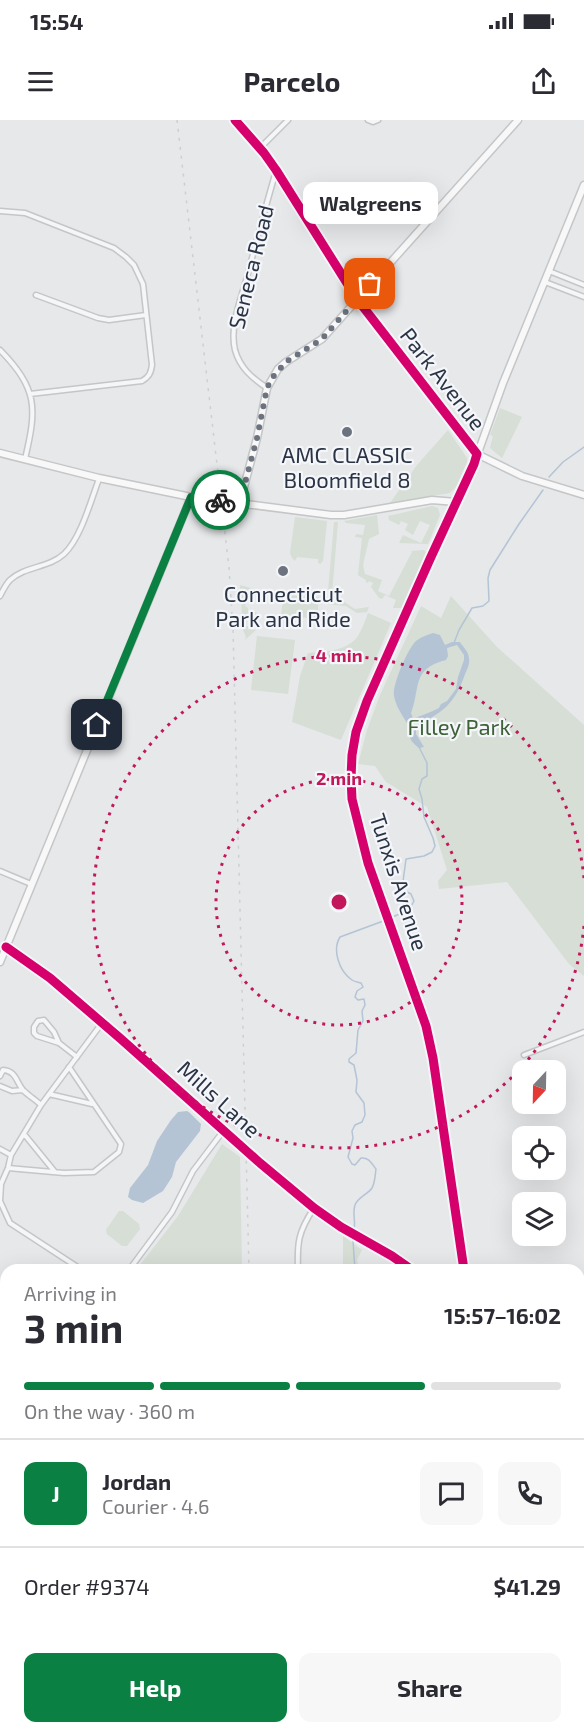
<!DOCTYPE html>
<meta charset="utf-8">
<style>
body{margin:0;font-family:"Exo 2",sans-serif;background:#f7f7f7;color:#2b2b33;height:100vh;display:flex;flex-direction:column;font-size:22px;white-space:nowrap}
*{box-sizing:border-box;margin:0}
p{font-size:20px;color:#7c7c81}
.icon{flex:none;width:33px;height:33px;fill:none;stroke:currentColor;stroke-width:2;stroke-linecap:round;stroke-linejoin:round}
.map{position:relative;flex:1;overflow:hidden}
.drawer{position:absolute;left:0px;top:1144px;width:585px;height:470px;display:flex;flex-direction:column;background:#fff;border-radius:18px 18px 0 0;box-shadow:0 6px 24px #0002}
.drawer>*{flex:none}
.needle{width:39px;rotate:202deg}
.fabs{position:absolute;left:512px;top:940px;display:grid;gap:12px}
.fabs a{display:grid;place-items:center;width:54px;height:54px;border-radius:12px;background:#fff;box-shadow:0 6px 24px #0002;font-size:30px}
.pin{position:absolute;display:grid;place-items:center;width:51px;height:51px;color:#fff;margin:-26px;border-radius:12px;box-shadow:0 3px 9px #0006}
.courier{position:absolute;display:grid;place-items:center;width:60px;height:60px;margin:-30px;border:4px solid #0b8043;border-radius:50%;background:#fff;color:#222;box-shadow:0 2px 8px #0007}
.bubble{position:absolute;height:42px;border-radius:12px;background:#fff;box-shadow:0 6px 24px #0002;font-size:20px;font-weight:700;line-height:42px;text-align:center}
.summary em{font-style:normal;font-weight:700}
.summary div{display:flex;flex-direction:column-reverse}
.summary{display:flex;align-items:center;justify-content:space-between;height:102px;padding:0 24px}
h1{font-size:39px;font-weight:700;line-height:45px}
.bar{display:grid;grid-template-columns:repeat(4,1fr);gap:9px 6px;align-content:center;height:72px;padding:0 24px}
.bar i{height:8px;border-radius:4px;background:#e1e1e2}
.bar .active{background:#0b8043}
.bar p{grid-column:span 4}
.line{display:flex;align-items:center;gap:15px;padding:0 24px;border-top:2px solid #e1e1e2}
.line div{flex:1}
.round{display:grid;place-items:center;flex:none;width:63px;height:63px;border-radius:12px;background:#f7f7f7}
.primary-button{display:flex;gap:12px;margin-top:auto;padding:12px 24px}
.primary-button a{flex:1;height:69px;border-radius:12px;background:#0b8043;color:#fff;font-size:24px;font-weight:700;line-height:69px;text-align:center}
.primary-button a+a{background:#f7f7f7;color:#2b2b33}
.status{display:flex;justify-content:space-between;align-items:center;height:42px;padding:0 30px;background:#fff;direction:ltr}
.status svg{height:16px;fill:currentColor}
header{display:flex;justify-content:space-between;align-items:center;height:78px;padding:0 24px;background:#fff;font-size:27px;font-weight:700}
.map>svg:first-child{display:block}
.green{fill:#d6ded6}
.water{fill:#b4c4d5;fill-rule:evenodd}
.lines{fill:none;stroke-linecap:round;stroke-linejoin:round}
.stream{stroke:#b4c4d5;stroke-width:1.5}
.street-casing{stroke:#c4c6c8;stroke-width:7}
.secondary-casing{stroke:#c4c6c8;stroke-width:9}
.street{stroke:#f5f6f7;stroke-width:4}
.secondary{stroke:#f8f8f8;stroke-width:6}
.rail{stroke:#cecfd2;stroke-width:1.5;stroke-dasharray:3 6;stroke-linecap:butt}
.cycleway-casing{stroke:#f4f6f9;stroke-width:13}
.cycleway{stroke:#d6006c;stroke-width:9}
.done{stroke:#6c737f;stroke-width:6;stroke-dasharray:0 10.8}
.route{stroke:#0b8043;stroke-width:8}
.ring{fill:none;stroke:#c2185b;stroke-width:3;stroke-dasharray:3 6}
.poi-dot{fill:#6c737f;stroke:#f4f6f9;stroke-width:2}
.labels{text-anchor:middle;stroke-width:4.5;stroke-linejoin:round;paint-order:stroke}
.street-label{font-size:22px;fill:#2b3445;stroke:#f4f6f9}
.poi-label{font-size:22px;fill:#2b3445;stroke:#f4f6f9}
.park-label{font-size:22px;fill:#3f6138;stroke:#f4f6f9}
.centre{fill:#c2185b;stroke:#f4f6f9;stroke-width:3}
.ring-label{font-size:18px;text-anchor:middle;font-weight:bold;fill:#c2185b;stroke:#f4f6f9;stroke-width:4.5;stroke-linejoin:round;paint-order:stroke}
</style>
<div class="status"><b>15:54</b><svg viewBox="0 0 49 12"><path d="M0 12V9h3v3zM5 12V6h3v6zM10 12V3h3v9zM15 12V0h3v12zM26 1h20v11H26zM47 4h2v5h-2z"/></svg></div>
<header><svg class="icon" aria-label="menu" viewBox="0 0 24 24"><path d="M4 6h16M4 12h16M4 18h16"/></svg>Parcelo<svg class="icon" aria-label="share" viewBox="0 0 24 24"><path d="M12 15V3M7 8l5-5 5 5M5 13v7h14v-7"/></svg></header>
<div class="map">
<svg width="584" height="1613" viewBox="0 0 584 1613">
<rect width="100%" height="100%" fill="#e6e8ea"/>
<!-- green -->
<path class="green" d="M500 288 522 297 502 338 490 328 493 316 490 315Z
M448 310 467 338V342L456 367 450 373 390 383 417 345Z
M432 386 438 388 440 395 428 424 399 423 403 415 421 423 430 405 420 401 413 415 405 410 408 404 401 401 399 405 389 400 388 396Z
M377 395 379 414 369 419 363 445 365 454 382 460 378 471 389 476 412 432 411 431 424 430 427 434 403 488H393L396 480 385 475 382 479 379 478 371 467 373 463 369 461 368 463 366 462V460L358 455 362 418 355 417 356 414 363 415 365 405 346 403 344 401Z
M295 397 327 401 323 441 320 444 318 443V439L297 437 295 441 292 438 290 433Z
M334 402H338L332 474 355 489 369 487 367 492 357 493 346 486 327 484Z
M240 465 254 469 255 472 253 477 249 476 245 486 248 488V492L253 494 256 492 259 498 250 496 249 498H247L246 506H248V509L256 510 245 520 246 517 243 510Z
M284 475 319 477 317 499 281 495Z
M451 476 497 527 584 605V856L569 844 507 762 439 769 438 761 447 750 427 687 386 662 375 646 358 644 367 610 380 575 421 486 441 498Z
M368 493 391 503 341 620 292 602 300 556 308 533C324 532 348 531 358 516 362 509 365 501 368 493Z
M257 516 295 520 288 574 251 570Z
M222 1024 240 1037 242 1150H136L178 1096Z
M119 1091H123L139 1104 140 1109 127 1126H122L107 1114 106 1110Z
M343 1116 362 1130 357 1140 360 1150H343Z
M0 1348 6 1351V1426L0 1422Z
M292 1608H374L371 1613H289Z"/>
<!-- water -->
<path class="water" d="M433 513 440 515 445 525 452 522H460C463 527 469 532 469 539 470 545 466 551 464 557 453 587 441 592 416 607V614L424 627 419 628C405 617 413 617 408 605 403 596 396 587 394 576 392 565 408 528 416 521 421 517 427 515 433 513ZM457 525 464 535V540L458 557 456 569 447 581 441 584 439 588C433 591 419 597 413 598L411 593C421 567 411 549 446 540L448 536 447 528Z
M187 991 190 993 201 1004 200 1011 176 1042 172 1057 163 1071 143 1083 132 1080 128 1077 130 1068 148 1045 157 1021 171 1000 178 992Z"/>
<g class="lines">
<!-- stream -->
<path class="stream" d="M549 357 563 342 584 327
M454 523 459 510 472 488 483 486 489 481 488 458 490 450 519 404 543 370
M390 798 409 790 414 781 411 774 402 769 406 739 424 736 432 732 435 726 433 718 424 697 422 679 419 669 422 659 427 656V643L419 627
M354 1109C356 1101 352 1093 355 1085 358 1077 367 1075 372 1068 375 1063 375 1056 376 1049 372 1044 369 1037 361 1038L355 1045 352 1044 348 1037 353 1018 352 1011 355 1005 362 1002 365 995 364 983 356 972 357 960 354 945 349 942V939L356 933 358 910 363 901 362 891 365 885 364 879 358 880 355 877 357 871 363 867 361 863C358 862 355 862 352 860 339 851 332 830 340 817L386 800
M353 1121 355 1150
M346 1613 351 1608"/>
<defs>
<path id="street" d="M368 0 373 2 378 0
M260 28 288 0
M0 91 25 93 114 128 126 137 134 145 143 164 152 245C151 253 149 257 142 261L30 274
M549 151 584 165
M545 162 584 177
M36 175 98 198 109 200 146 195
M0 230C38 269 37 288 25 339
M267 268C252 258 240 248 235 230 229 205 242 177 248 153 257 119 266 85 276 51
M0 476C3 470 6 464 10 460 25 446 49 448 64 434 81 418 91 380 99 359
M0 751 31 764
M6 827 50 858 121 919 260 1043 314 1088 341 1107 392 1136 412 1150
M59 923 54 912 44 900 38 901 34 907V913L37 916 59 923 77 937
M524 935 584 912
M0 956 3 950C17 951 16 963 24 971 29 976 36 980 41 985
M0 966 12 971 23 970
M49 974 92 984
M24 1014 55 1052
M0 1029 11 1035
M8 1048 64 1053 94 1052 119 1032 121 1024 69 947
M82 1150 10 1103 0 1081 1 1064 8 1048 11 1035 41 985 102 903
M129 1150 172 1092 193 1051 224 1010
M298 1150C297 1123 298 1112 314 1088
M0 1203 6 1206
M0 1226H6
M579 1306 584 1311
M0 1478 6 1482
M0 1495 6 1491
M517 1608V1613
M536 1608 546 1613
M48 1613 56 1608
M220 1613 222 1608"/>
<path id="secondary" d="M235 0 264 33 276 50 357 179 477 334 522 356 584 375
M0 333 99 358 191 377 331 395H344L432 380 456 382
M240 382 257 318 267 268 278 249 286 242 322 219 518 0
M0 842 191 377
M464 1150 433 938 426 906 368 743 352 679 351 658 352 635 356 612 367 581 430 439 474 344 503 263 584 65
M579 1396 584 1390
M434 1613 436 1608"/>
</defs>
<!-- street casing -->
<use href="#street" class="street-casing"/>
<!-- secondary casing -->
<use href="#secondary" class="secondary-casing"/>
<!-- street -->
<use href="#street" class="street"/>
<!-- secondary -->
<use href="#secondary" class="secondary"/>
<!-- rail -->
<path class="rail" d="M177 0 229 448 233 509 249 1150
M203 1613 205 1608"/>
<defs>
<path id="cycleway" d="M235 0 264 33 276 50 357 179 477 334 474 344 430 439 367 581 356 612 352 635 351 658 352 679 368 743 426 906 433 938 464 1150
M6 827 50 858 121 919 260 1043 314 1088 341 1107 392 1136 412 1150"/>
</defs>
<!-- cycleway casing -->
<use href="#cycleway" class="cycleway-casing"/>
<!-- cycleway -->
<use href="#cycleway" class="cycleway"/>
</g>
<g class="lines">
<!-- done -->
<path class="done" d="M220 380 240 382 257 318 267 268 272 258 286 242 322 219 370 164"/>
<!-- route -->
<path class="route" d="M97 605 191 377 220 380"/>
</g>
<!-- distance rings -->
<g class="ring">
<circle cx="339" cy="782" r="123"/>
<path d="M584 806A246 246 0 1 1 584 758"/>
</g>
<!-- markers -->
<g class="poi-dot">
<circle cx="347" cy="312" r="6"/>
<circle cx="283" cy="451" r="6"/>
</g>
<g class="labels">
<!-- street labels -->
<g class="street-label">
<text transform="translate(251 147) rotate(-76)" y="8">Seneca Road</text>
<text transform="translate(443 259) rotate(52)" y="8">Park Avenue</text>
<text transform="translate(399 762) rotate(72)" y="8">Tunxis Avenue</text>
<text transform="translate(219 979) rotate(42)" y="8">Mills Lane</text>
</g>
<!-- poi labels -->
<g class="poi-label">
<text x="347" y="343">AMC CLASSIC<tspan x="347" dy="25">Bloomfield 8</tspan></text>
<text x="283" y="482">Connecticut<tspan x="283" dy="25">Park and Ride</tspan></text>
</g>
<!-- park labels -->
<g class="park-label">
<text x="459" y="615">Filley Park</text>
</g>
</g>
<circle cx="339" cy="782" r="9" class="centre"/>
<g class="ring-label">
<text x="339" y="542">4 min</text>
<text x="339" y="665">2 min</text>
</g>
</svg>
<div class="fabs">
<a><svg class="needle" viewBox="-14 -14 28 28"><path d="M0-13l5 13h-10z" fill="#e53935"/><path d="M0 13l5-13h-10z" fill="#7c7c81"/></svg></a>
<a><svg class="icon" aria-label="locate" viewBox="0 0 24 24"><circle cx="12" cy="12" r="6"/><path d="M12 2v4M12 18v4M2 12h4M18 12h4"/></svg></a>
<a><svg class="icon" aria-label="layers" viewBox="0 0 24 24"><path d="M12 4l9 5-9 5-9-5zM3 14l9 5 9-5"/></svg></a>
</div>
<div class="pin" style="left:370px;top:164px;background:#ea580c"><svg class="icon" aria-label="bag" viewBox="0 0 24 24"><path d="M5 8h14l-1 12H6zM9 8a3 3 0 0 1 6 0"/></svg></div>
<div class="pin" style="left:97px;top:605px;background:#1f2937"><svg class="icon" aria-label="home" viewBox="0 0 24 24"><path d="M3 11l9-7 9 7M6 9v11h12V9"/></svg></div>
<div class="courier" style="left:220px;top:380px"><svg class="icon" aria-label="bike" viewBox="0 0 24 24"><circle cx="6" cy="16" r="4"/><circle cx="18" cy="16" r="4"/><path d="M6 16l4-8h5l3 8M10 8l3 8H6M13 5h3"/></svg></div>
<div class="bubble" style="left:303px;top:62px;width:135px">Walgreens</div>
<section class="drawer">
<div class="summary"><div><h1>3 min</h1><p>Arriving in</p></div><em>15:57–16:02</em></div>
<div class="bar"><i class="active"></i><i class="active"></i><i class="active"></i><i></i><p>On the way · 360 m</p></div>
<div class="line" style="height:108px"><b class="round" style="background:#0b8043;color:#fff">J</b><div><b>Jordan</b><p>Courier · 4.6</p></div><a class="round"><svg class="icon" aria-label="chat" viewBox="0 0 24 24"><path d="M4 5h16v11H9l-5 4z"/></svg></a><a class="round"><svg class="icon" aria-label="phone" viewBox="0 0 24 24"><path d="M5 4h4l2 5-3 2q2 4 5 5l2-3 5 2v4C11 20 4 13 5 4z"/></svg></a></div>
<div class="line" style="height:78px"><div>Order #9374</div><b>$41.29</b></div>
<div class="primary-button"><a>Help</a><a>Share</a></div>
</section>
</div>
